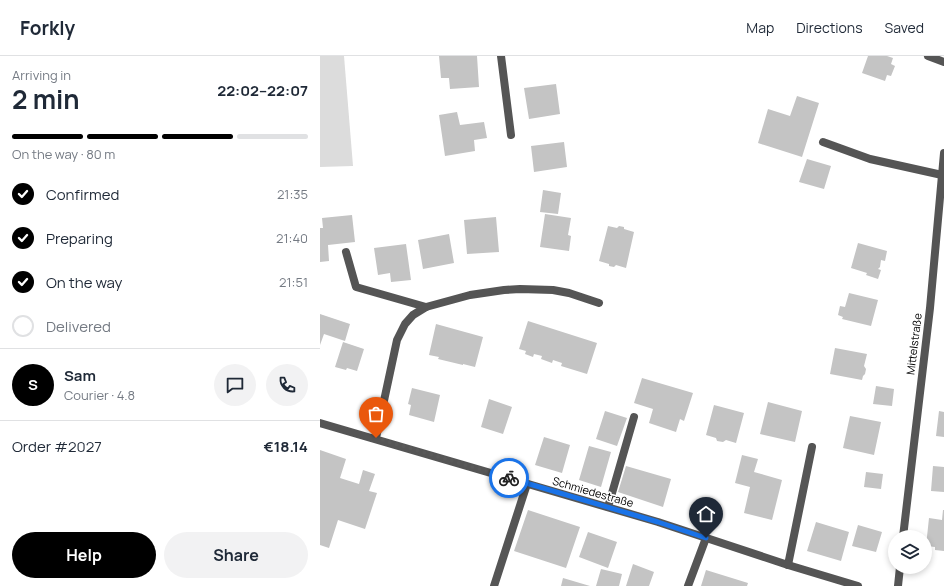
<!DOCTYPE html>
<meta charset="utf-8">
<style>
body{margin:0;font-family:Manrope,sans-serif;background:#f2f2f3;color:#1f2937;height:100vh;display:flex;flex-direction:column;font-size:15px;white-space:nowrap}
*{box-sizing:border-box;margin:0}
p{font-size:13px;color:#747a83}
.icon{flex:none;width:22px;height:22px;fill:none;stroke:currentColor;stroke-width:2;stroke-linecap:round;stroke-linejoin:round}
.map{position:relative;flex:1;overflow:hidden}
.sheet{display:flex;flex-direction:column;background:#fff;width:320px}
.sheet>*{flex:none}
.controls{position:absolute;left:568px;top:474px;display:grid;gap:8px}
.controls a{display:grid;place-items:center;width:44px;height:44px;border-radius:50%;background:#fff;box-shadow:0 2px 6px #0003;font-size:20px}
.pin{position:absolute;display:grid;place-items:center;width:34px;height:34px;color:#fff;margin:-41px -17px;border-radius:50% 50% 50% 0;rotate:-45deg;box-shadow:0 0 4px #0007}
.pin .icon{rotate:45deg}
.courier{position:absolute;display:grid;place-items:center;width:40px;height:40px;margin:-20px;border:3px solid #1a73e8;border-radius:50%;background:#fff;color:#222;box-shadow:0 1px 5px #0007}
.overview em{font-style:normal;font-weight:700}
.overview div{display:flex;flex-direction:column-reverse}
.overview{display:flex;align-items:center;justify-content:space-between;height:68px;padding:0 12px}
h1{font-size:26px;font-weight:700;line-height:30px}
.bar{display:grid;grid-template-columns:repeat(4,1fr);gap:6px 4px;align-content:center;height:48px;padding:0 12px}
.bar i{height:5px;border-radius:3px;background:#e0e1e3}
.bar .current{background:#000}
.bar p{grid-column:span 4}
.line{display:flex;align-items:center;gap:10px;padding:0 12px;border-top:1px solid #e0e1e3}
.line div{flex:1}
.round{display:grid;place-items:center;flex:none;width:42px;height:42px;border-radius:21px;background:#f2f2f3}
ol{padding:0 12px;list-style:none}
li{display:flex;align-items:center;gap:12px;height:44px}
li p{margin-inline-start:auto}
li .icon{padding:4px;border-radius:50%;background:#000;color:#fff;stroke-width:4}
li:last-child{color:#747a83}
li i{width:22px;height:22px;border:2px solid #e0e1e3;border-radius:50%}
.button{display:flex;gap:8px;margin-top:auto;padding:8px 12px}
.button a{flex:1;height:46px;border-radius:24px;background:#000;color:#fff;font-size:16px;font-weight:700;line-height:46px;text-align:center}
.button a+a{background:#f2f2f3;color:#1f2937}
header{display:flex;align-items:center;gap:24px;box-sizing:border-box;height:56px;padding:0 20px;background:#fff;border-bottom:1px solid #e0e1e3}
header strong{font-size:19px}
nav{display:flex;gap:22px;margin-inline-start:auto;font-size:14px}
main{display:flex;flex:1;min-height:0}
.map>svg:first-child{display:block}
.green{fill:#dcdcdc}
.building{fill:#c4c4c4}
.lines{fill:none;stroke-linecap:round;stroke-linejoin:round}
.service{stroke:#555;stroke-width:8}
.minor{stroke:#555;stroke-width:8}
.done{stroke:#595959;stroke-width:4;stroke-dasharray:0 7.2}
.route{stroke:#1a73e8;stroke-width:5}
.labels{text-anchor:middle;stroke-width:3;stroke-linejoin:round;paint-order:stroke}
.street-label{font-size:11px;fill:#000;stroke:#fff}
</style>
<header>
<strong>Forkly</strong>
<nav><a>Map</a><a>Directions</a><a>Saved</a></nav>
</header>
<main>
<section class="sheet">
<div class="overview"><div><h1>2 min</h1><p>Arriving in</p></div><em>22:02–22:07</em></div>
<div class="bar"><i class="current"></i><i class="current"></i><i class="current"></i><i></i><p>On the way · 80 m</p></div>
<ol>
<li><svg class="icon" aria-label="check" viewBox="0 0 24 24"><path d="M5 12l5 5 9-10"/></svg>Confirmed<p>21:35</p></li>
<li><svg class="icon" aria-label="check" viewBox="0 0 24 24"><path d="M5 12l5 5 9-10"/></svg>Preparing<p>21:40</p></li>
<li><svg class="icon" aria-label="check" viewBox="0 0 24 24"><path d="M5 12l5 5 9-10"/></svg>On the way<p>21:51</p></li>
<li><i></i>Delivered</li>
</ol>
<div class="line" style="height:72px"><b class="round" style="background:#000;color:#fff">S</b><div><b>Sam</b><p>Courier · 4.8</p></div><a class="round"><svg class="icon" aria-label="chat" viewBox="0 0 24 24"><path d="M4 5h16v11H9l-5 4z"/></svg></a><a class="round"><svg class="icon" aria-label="phone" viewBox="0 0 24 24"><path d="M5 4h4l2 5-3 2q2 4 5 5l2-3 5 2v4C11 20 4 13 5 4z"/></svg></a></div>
<div class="line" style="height:52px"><div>Order #2027</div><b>€18.14</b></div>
<div class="button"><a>Help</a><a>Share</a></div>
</section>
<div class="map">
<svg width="624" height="530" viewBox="0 0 624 530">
<rect width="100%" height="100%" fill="#fff"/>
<!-- green -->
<path class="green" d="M0 0H24L33 110 0 111Z"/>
<!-- building -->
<path class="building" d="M119 0H157L159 31 130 33 129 22H121Z
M548 0H567L573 2 571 8 575 10 571 20 567 19 565 25 542 17Z
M236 28 240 58 209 63 204 32Z
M477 40 499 47 482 101 438 87 448 53 470 60Z
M137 56 140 69 164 66 167 82 154 84 155 95 125 100 119 59Z
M244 86 247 111 214 116 211 90Z
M487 103 511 110 504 133 479 126Z
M223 134 241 137 238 158 220 156Z
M225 158 251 162 248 179 251 180 249 195 220 191Z
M32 159 35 186 8 189 9 205 0 206V172H3L2 162Z
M176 161 179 196 147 198 144 164Z
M288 170 297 172 299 170 304 171V173L314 176 306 212 296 209 294 211 289 210V208L279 205Z
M129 178 134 207 103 213 98 184Z
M538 187 567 195 565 205 561 204 560 211 558 213 561 214 558 223 546 219 547 217 531 212Z
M86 188 91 224 71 226 70 217 58 219 54 192Z
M529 237 558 244 551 270 522 263 523 261 518 259 520 250 525 251Z
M0 258 30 268 25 285 4 278 0 289Z
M208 265 277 287 267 318 241 310 242 307 233 304 232 307 221 303 222 300 214 298 213 301 205 298 206 295 199 293Z
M116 268 163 281 155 311 143 308V309L118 303 119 301 109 299Z
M23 286 44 293 37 315 27 312 26 314 15 311Z
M515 292 547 298 544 310 546 313 545 318 543 320 542 324 510 318Z
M322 322 373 337 364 365 360 363 356 376 329 367 333 353 314 347Z
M556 330 574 333 572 350 553 348Z
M92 332 120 339 114 366 89 359 91 349 88 348Z
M169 343 192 351 183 378 161 371Z
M448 346 482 355 475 386 440 378Z
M394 349 424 357 416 387 406 384 403 386 397 385 396 382 386 379Z
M285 355 307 362 297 390 276 383Z
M619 355 624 356V381L616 380Z
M530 360 561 366 554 399 523 392Z
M224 381 250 389 242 417 215 409Z
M269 390 291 396 281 431 259 424Z
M0 394 26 403 20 422 39 428 43 414 55 418 49 435 57 437 45 473 18 464 9 492 0 489Z
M422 399 438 403 434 416 462 424 452 464 424 457 430 431 415 427Z
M306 410 351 423 343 451 298 436Z
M613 410 624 411V436L611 435Z
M546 416 563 418 561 433 544 431Z
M208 454 260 471 246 512 194 495Z
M623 454H624V495L615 494V491L606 490 609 462 622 464Z
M496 466 529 476 521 505 487 495Z
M538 469 562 476 556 496 532 490Z
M268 476 297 486 288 512 259 501Z
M313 508 334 516 329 530H306Z
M281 513 302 518 299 530H276Z
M386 514 428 527 427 530H381Z
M243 522 270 530H241Z"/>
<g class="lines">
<!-- service -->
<path class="service" d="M608 0 624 6
M503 86 550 103 622 119
M26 196 36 231 106 251
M288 451 314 361
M468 509 492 391
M174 530 207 428
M368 530 386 482"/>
<!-- minor -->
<path class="minor" d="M181 0 191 79
M0 367 338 466 468 509 538 530
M56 382 77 284 85 268 93 259 106 251 150 239 184 234 200 233 233 234 249 237 279 247
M583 481 610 252 624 97
M578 530 580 511"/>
</g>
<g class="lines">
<!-- done -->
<path class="done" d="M56 382 189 422"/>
<!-- route -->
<path class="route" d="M189 422 338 466 386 482"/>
</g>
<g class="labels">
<!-- street labels -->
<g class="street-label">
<text transform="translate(594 288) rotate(-83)" y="4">Mittelstraße</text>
<text transform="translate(273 436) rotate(16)" y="4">Schmiedestraße</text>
</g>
</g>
</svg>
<div class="controls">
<a><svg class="icon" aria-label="layers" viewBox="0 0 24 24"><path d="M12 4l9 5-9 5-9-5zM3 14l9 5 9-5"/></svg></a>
</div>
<div class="pin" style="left:56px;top:382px;background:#ea580c"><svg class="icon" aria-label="bag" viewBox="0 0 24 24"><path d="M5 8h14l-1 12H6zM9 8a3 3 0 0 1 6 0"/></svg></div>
<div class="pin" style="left:386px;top:482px;background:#1f2937"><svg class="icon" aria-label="home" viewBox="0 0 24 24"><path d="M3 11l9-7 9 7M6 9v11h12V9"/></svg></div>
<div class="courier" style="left:189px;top:422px"><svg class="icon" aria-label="bike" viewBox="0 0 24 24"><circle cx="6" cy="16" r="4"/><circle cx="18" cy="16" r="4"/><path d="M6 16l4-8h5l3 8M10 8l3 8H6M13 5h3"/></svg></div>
</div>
</main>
